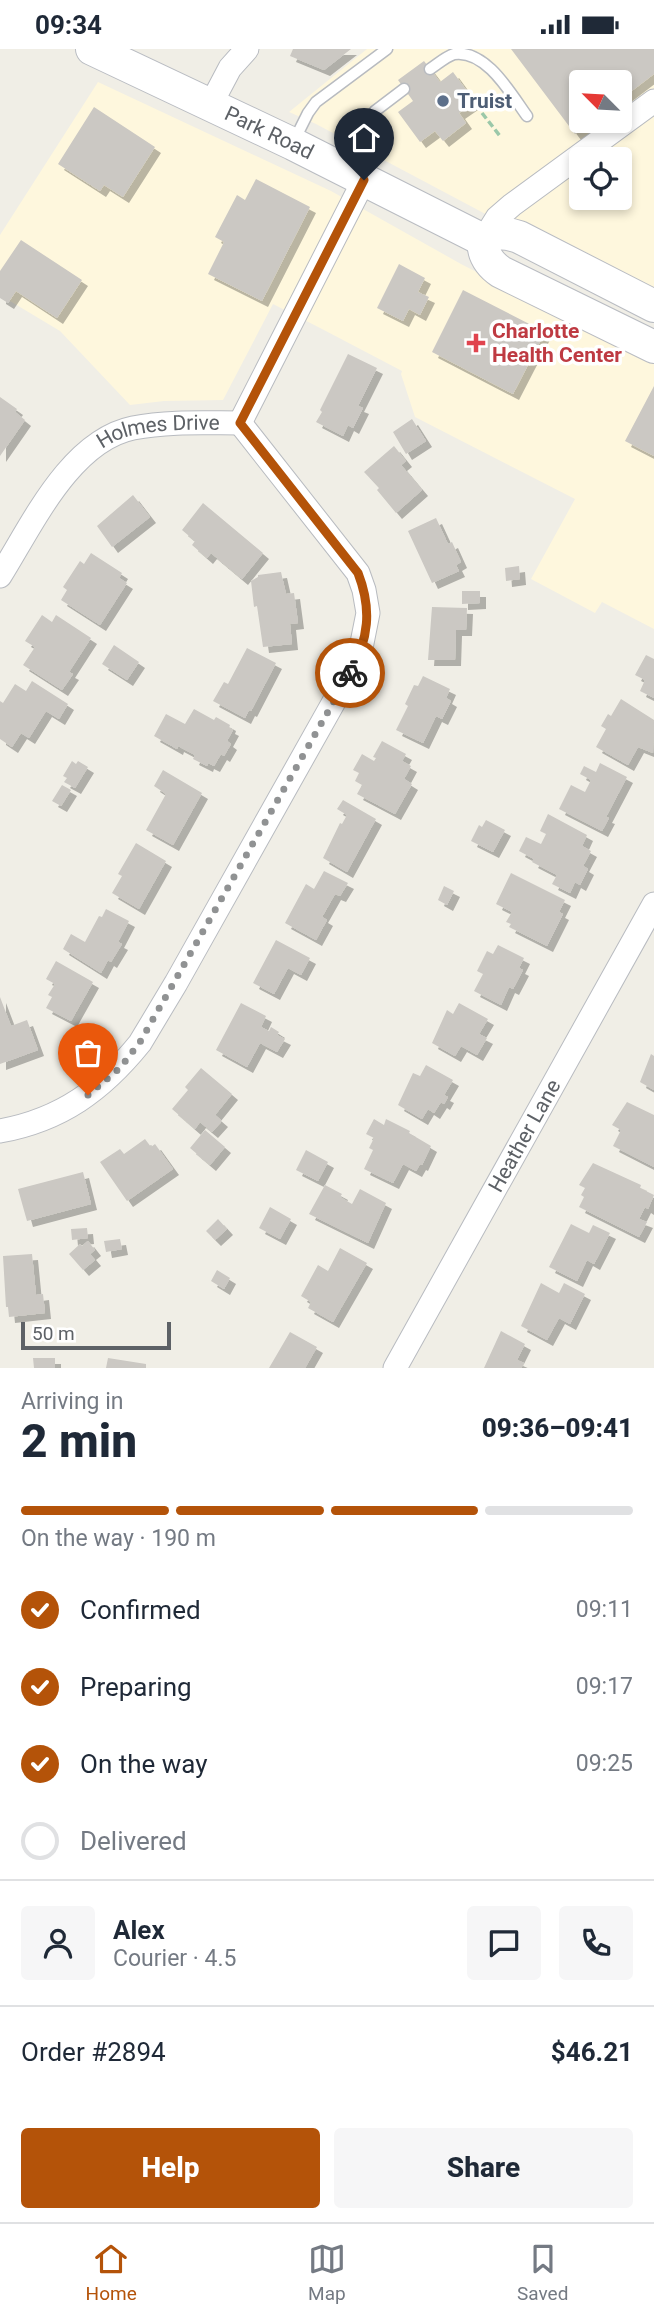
<!DOCTYPE html>
<meta charset="utf-8">
<style>
body{margin:0;font-family:Roboto,sans-serif;background:#f6f6f7;color:#1f2937;height:100vh;display:flex;flex-direction:column;font-size:26px;white-space:nowrap}
*{box-sizing:border-box;margin:0}
p{font-size:23px;color:#747a83}
.icon{flex:none;width:38px;height:38px;fill:none;stroke:currentColor;stroke-width:2;stroke-linecap:round;stroke-linejoin:round}
.map{position:relative;height:1319px;overflow:hidden}
.drawer{display:flex;flex-direction:column;background:#fff;flex:1}
.drawer>*{flex:none}
.needle{width:46px;rotate:294deg}
.tools{position:absolute;left:569px;top:21px;display:grid;gap:14px}
.tools a{display:grid;place-items:center;width:63px;height:63px;border-radius:7px;background:#fff;box-shadow:0 4px 10px #0003;font-size:35px}
.scale{position:absolute;left:21px;bottom:18px;width:150px;box-sizing:border-box;padding-left:7px;border:4px solid #5d6166;border-top:0;font-size:19px;line-height:24px;white-space:nowrap;color:#5d6166;-webkit-text-stroke:5px #fff;paint-order:stroke}
.pin{position:absolute;display:grid;place-items:center;width:60px;height:60px;color:#fff;margin:-72px -30px;border-radius:50% 50% 50% 0;rotate:-45deg;box-shadow:0 0 7px #0007}
.pin .icon{rotate:45deg}
.courier{position:absolute;display:grid;place-items:center;width:70px;height:70px;margin:-35px;border:5px solid #b45309;border-radius:50%;background:#fff;color:#222;box-shadow:0 2px 9px #0007}
.headline em{font-style:normal;font-weight:800}
.headline div{display:flex;flex-direction:column-reverse}
.headline{display:flex;align-items:center;justify-content:space-between;height:119px;padding:0 21px}
h1{font-size:46px;font-weight:800;line-height:52px}
.bar{display:grid;grid-template-columns:repeat(4,1fr);gap:10px 7px;align-content:center;height:84px;padding:0 21px}
.bar i{height:9px;border-radius:5px;background:#e0e1e3}
.bar .selected{background:#b45309}
.bar p{grid-column:span 4}
.line{display:flex;align-items:center;gap:18px;padding:0 21px;border-top:2px solid #e0e1e3}
.line div{flex:1}
.round{display:grid;place-items:center;flex:none;width:74px;height:74px;border-radius:7px;background:#f6f6f7}
ol{padding:0 21px;list-style:none}
li{display:flex;align-items:center;gap:21px;height:77px}
li p{margin-inline-start:auto}
li .icon{padding:7px;border-radius:50%;background:#b45309;color:#fff;stroke-width:4}
li:last-child{color:#747a83}
li i{width:38px;height:38px;border:4px solid #e0e1e3;border-radius:50%}
.action{display:flex;gap:14px;margin-top:auto;padding:14px 21px}
.action a{flex:1;height:80px;border-radius:7px;background:#b45309;color:#fff;font-size:28px;font-weight:800;line-height:80px;text-align:center}
.action a+a{background:#f6f6f7;color:#1f2937}
.status{display:flex;justify-content:space-between;align-items:center;height:49px;padding:0 35px;background:#fff;direction:ltr}
.status svg{height:19px;fill:currentColor}
.dock{display:flex;justify-content:space-around;align-items:center;height:98px;border-top:2px solid #e0e1e3;background:#fff;font-size:19px;color:#747a83}
.dock a{display:grid;justify-items:center;gap:4px}
.dock .selected{color:#b45309}
.map>svg:first-child{display:block}
.commercial{fill:#fef7dd;fill-rule:evenodd}
.building{fill:#cbc8c3;filter:url(#shadow)}
.lines{fill:none;stroke-linecap:round;stroke-linejoin:round}
.service-casing{stroke:#b8bbc0;stroke-width:13}
.minor-casing{stroke:#b8bbc0;stroke-width:25}
.secondary-casing{stroke:#b9bcc2;stroke-width:34}
.path{stroke:#9bc8a9;stroke-width:3.5;stroke-dasharray:7 3.5;stroke-linecap:butt}
.service{stroke:#fff;stroke-width:10}
.minor{stroke:#fff;stroke-width:23}
.secondary{stroke:#fff;stroke-width:32}
.done{stroke:#909293;stroke-width:7;stroke-dasharray:0 12.6}
.route{stroke:#b45309;stroke-width:9}
.service-dot{fill:#5c6f8a;stroke:#fff;stroke-width:2.5}
.health-dot{fill:#e0444e;stroke:#fff;stroke-width:2.5}
.labels{text-anchor:middle;stroke-width:7;stroke-linejoin:round;paint-order:stroke}
.service-label{font-size:21px;font-weight:bold;fill:#4e5e75;stroke:#fff;text-anchor:start}
.street-label{font-size:21px;fill:#5d6166;stroke:#fff}
.health-label{font-size:21px;font-weight:bold;fill:#be3a42;stroke:#fff;text-anchor:start}
</style>
<div class="status"><b>09:34</b><svg viewBox="0 0 49 12"><path d="M0 12V9h3v3zM5 12V6h3v6zM10 12V3h3v9zM15 12V0h3v12zM26 1h20v11H26zM47 4h2v5h-2z"/></svg></div>
<div class="map">
<svg width="654" height="1319" viewBox="0 0 654 1319">
<defs>
<filter id="shadow"><feDropShadow dx="6" dy="6" stdDeviation="0" flood-color="#0004"/></filter>
</defs>
<rect width="100%" height="100%" fill="#f0eee6"/>
<!-- commercial -->
<path class="commercial" d="M367 0H654V251L527 187 316 75 289 63ZM581 33H620V72H581ZM581 110H620V149H581Z
M98 33 331 142 461 215 654 314V580L602 553 595 564 531 530 575 450 415 368 401 325 402 322 322 280 273 255 223 351 164 352 130 356 60 282 0 246V186Z"/>
<!-- building -->
<path class="building" d="M293 0H351L324 21 290 7Z
M511 0H654V25L620 51V33H581V72H592L575 85Z
M424 12 440 33 453 23 475 53 459 64 466 74 443 92 435 82 420 93 398 63 413 52 398 31Z
M94 58 155 98 123 148 104 136 100 142 58 115Z
M256 130 310 158 262 252 208 225 224 193 215 188 237 146 245 151Z
M21 191 82 231 57 269 16 242 8 254 0 249V222Z
M399 215 425 229 418 243 429 248 420 266 409 260 403 272 377 259Z
M463 241 545 283 513 345 432 303Z
M348 305 377 319 358 357 363 359 353 379 348 376 343 387 316 373 322 363 320 361Z
M654 337V407L625 392Z
M0 348 17 360 15 363 25 371 0 407Z
M412 370 426 392 406 405 393 383Z
M394 397 406 412 401 416 422 441 396 464 377 441 379 439 364 423Z
M133 446 150 468 112 498 97 477Z
M203 454 263 504 242 530 211 504 207 509 192 496 195 492 182 481Z
M436 469 448 495 452 493 461 513 456 516 459 522 432 534 408 482Z
M91 504 122 524 119 529 127 534 100 576 61 551 67 541 63 538 80 512 84 515Z
M519 517 520 530 506 532 505 519Z
M281 523 286 545 294 544 298 574 290 575 292 595 263 598 257 557 254 558 251 532 258 528V526Z
M462 542H480V554L462 555Z
M432 558 467 559 466 581H456L455 611H428Z
M42 566 52 573 56 566 91 589 69 623 73 625 62 641 23 616 35 598 25 592Z
M114 596 139 613 127 631 102 615Z
M247 599 276 614 251 662 249 661 245 669 213 652 224 633 228 635Z
M646 606 654 610V649L640 642 645 631 635 626Z
M423 627 450 640 446 649 451 652 442 670 436 667 423 694 396 681 408 657 405 655 414 636 418 637Z
M32 632 68 655 59 670 46 662 29 689 21 684 12 698 0 690V652L3 654 15 635 26 642Z
M621 650 654 671 653 704 638 698 628 716 596 698 606 680 601 677 608 665 611 667Z
M194 660 214 671 216 668 230 676 229 679 233 681 227 692 231 695 224 707 221 705 214 717 208 714 207 717 193 710 195 706 178 697 177 700 154 687 166 665 185 675Z
M382 692 406 705 402 712 411 717 404 730 412 735 395 765 357 745 362 736 355 732 359 724 353 721 362 705 374 712 376 709 373 708Z
M72 712 76 715 78 712 88 718 75 739 64 733 67 729 63 727Z
M600 714 627 728 606 768 609 769 602 782 559 760 571 736 585 743 591 731 580 725 584 717 596 723Z
M163 721 202 744 173 796 146 781 166 745 154 737Z
M62 736 71 741 61 757 52 752Z
M343 751 376 770 347 823 323 809 340 774 342 775 347 766 337 760Z
M548 765 587 786 582 797 591 802 583 817 588 820 580 836 575 833 570 844 552 835 557 826 532 813 534 810 519 802 526 788 541 795 546 785 540 782Z
M486 771 505 781 493 803 471 792 479 776 482 778Z
M136 794 166 812 139 860 112 844 122 827 118 825Z
M324 822 348 834 340 847 335 845 322 868 327 871 316 891 285 874 306 835 314 840Z
M511 824 565 851 559 863 563 865 547 897 509 878 511 875 506 873 512 863 496 855Z
M444 837 454 842 447 856 438 851Z
M106 860 129 872 118 893 122 895 111 913 108 911 101 924 63 900 71 885 85 893 99 867 102 868Z
M276 891 310 909 301 926 288 919 274 945 253 934Z
M498 896 524 909 519 919 523 921 513 940 509 938 501 956 474 942 483 925 477 922 487 902 493 905Z
M56 912 93 933 71 972 46 959 52 948 48 946 55 935 46 930Z
M0 948 11 977 27 971 38 1001 0 1015Z
M241 954 266 967 261 978 269 982 271 978 279 983 277 986 285 990 277 1003 260 994 247 1018 216 1001Z
M459 954 488 970 479 985 487 989 477 1006 461 997 455 1007 432 994 447 961 453 965Z
M651 1005 654 1007V1041L640 1033Z
M426 1016 453 1031 444 1046 448 1048 444 1055 441 1053 434 1064 428 1060 422 1070 398 1056 413 1024 420 1027Z
M201 1019 232 1045 215 1066 222 1072 212 1083 200 1073 195 1080 172 1060 188 1041 185 1038Z
M627 1053 654 1066V1118L613 1097 621 1081 612 1076Z
M374 1070 384 1076 386 1070 410 1082 409 1084 431 1097 422 1116 420 1115 416 1122 403 1115 393 1134 364 1120 373 1101 369 1099 374 1089 366 1085Z
M205 1081 225 1098 210 1116 190 1099Z
M145 1090 151 1098 155 1095 173 1120 127 1152 100 1113 120 1100 124 1105Z
M306 1101 328 1113 318 1132 296 1121Z
M593 1114 641 1136 640 1139 654 1146 648 1160 645 1158 639 1170 647 1173 639 1188 579 1158 584 1148 581 1146 585 1139 579 1136Z
M83 1123 91 1155 27 1172 18 1140Z
M325 1136 342 1145 340 1148 352 1155 360 1140 386 1154 368 1194 309 1165Z
M270 1158 291 1170 280 1190 259 1179Z
M218 1170 227 1180 215 1191 206 1182Z
M571 1175 589 1184 593 1176 610 1184 594 1215 587 1211 577 1232 549 1218Z
M87 1179 88 1189 72 1191 71 1180Z
M120 1190 122 1200 106 1203 104 1192Z
M88 1192 95 1201 90 1205 95 1211 83 1221 69 1205 80 1195 82 1197Z
M340 1199 367 1214 333 1273 308 1259 311 1253 301 1247 318 1216 328 1222Z
M32 1205 36 1246 43 1245 45 1264 9 1268 8 1258H6L3 1207Z
M217 1221 230 1229 224 1240 211 1232Z
M541 1234 559 1244 564 1234 585 1245 570 1275 559 1269 547 1291 521 1277Z
M501 1282 525 1295 517 1311 524 1314 521 1319H484Z
M290 1283 317 1298 305 1319H269Z
M33 1309H55V1319H34Z
M108 1309 146 1315V1319H106Z"/>
<g class="lines">
<defs>
<path id="service" d="M430 20C438 15 445 8 454 5 486 0 511 45 527 67
M294 92 308 64 316 53 387 0
M340 117 356 87 375 62 404 40"/>
<g id="minor">
<path d="M211 55 230 19 247 0"/>
<path d="M482 193 497 169 512 156 654 52"/>
<path id="s1" d="M0 527C32 476 70 392 133 379 168 372 205 374 240 374L364 131"/>
<path d="M0 1082C61 1071 102 1041 140 994L176 934 354 617 360 604 368 564 364 541 358 524 240 374"/>
<path id="s2" d="M395 1319 654 855"/>
</g>
<g id="secondary">
<path id="s3" d="M92 0 293 95 483 191"/>
<path d="M483 191C483 206 489 215 501 223L654 298"/>
<path d="M483 191C495 182 506 184 519 188L654 257"/>
</g>
</defs>
<!-- service casing -->
<use href="#service" class="service-casing"/>
<!-- minor casing -->
<use href="#minor" class="minor-casing"/>
<!-- secondary casing -->
<use href="#secondary" class="secondary-casing"/>
<!-- path -->
<path class="path" d="M482 64 500 87"/>
<!-- service -->
<use href="#service" class="service"/>
<!-- minor -->
<use href="#minor" class="minor"/>
<!-- secondary -->
<use href="#secondary" class="secondary"/>
</g>
<g class="lines">
<!-- done -->
<path class="done" d="M88 1046 120 1019 140 993 350 624"/>
<!-- route -->
<path class="route" d="M350 624C369 590 372 560 358 524L240 374 364 131"/>
</g>
<!-- markers -->
<circle class="service-dot" cx="443" cy="52" r="7"/>
<path class="health-dot" d="M472.5 283.5h7v7h7v7h-7v7h-7v-7h-7v-7h7z"/>
<g class="labels">
<!-- service labels -->
<g class="service-label">
<text x="457" y="59">Truist</text>
</g>
<!-- street labels -->
<g class="street-label">
<text dy="7" stroke="none"><textPath href="#s3" startOffset="196">Park Road</textPath></text>
<text dy="7" stroke="none"><textPath href="#s1" startOffset="229">Holmes Drive</textPath></text>
<text dy="7" stroke="none"><textPath href="#s2" startOffset="266">Heather Lane</textPath></text>
</g>
<!-- health labels -->
<g class="health-label">
<text x="492" y="289">Charlotte<tspan x="492" dy="24">Health Center</tspan></text>
</g>
</g>
</svg>
<div class="tools">
<a><svg class="needle" viewBox="-14 -14 28 28"><path d="M0-13l5 13h-10z" fill="#e53935"/><path d="M0 13l5-13h-10z" fill="#747a83"/></svg></a>
<a><svg class="icon" aria-label="locate" viewBox="0 0 24 24"><circle cx="12" cy="12" r="6"/><path d="M12 2v4M12 18v4M2 12h4M18 12h4"/></svg></a>
</div>
<div class="scale">50 m</div>
<div class="pin" style="left:88px;top:1046px;background:#ea580c"><svg class="icon" aria-label="bag" viewBox="0 0 24 24"><path d="M5 8h14l-1 12H6zM9 8a3 3 0 0 1 6 0"/></svg></div>
<div class="pin" style="left:364px;top:131px;background:#1f2937"><svg class="icon" aria-label="home" viewBox="0 0 24 24"><path d="M3 11l9-7 9 7M6 9v11h12V9"/></svg></div>
<div class="courier" style="left:350px;top:624px"><svg class="icon" aria-label="bike" viewBox="0 0 24 24"><circle cx="6" cy="16" r="4"/><circle cx="18" cy="16" r="4"/><path d="M6 16l4-8h5l3 8M10 8l3 8H6M13 5h3"/></svg></div>
</div>
<section class="drawer">
<div class="headline"><div><h1>2 min</h1><p>Arriving in</p></div><em>09:36–09:41</em></div>
<div class="bar"><i class="selected"></i><i class="selected"></i><i class="selected"></i><i></i><p>On the way · 190 m</p></div>
<ol>
<li><svg class="icon" aria-label="check" viewBox="0 0 24 24"><path d="M5 12l5 5 9-10"/></svg>Confirmed<p>09:11</p></li>
<li><svg class="icon" aria-label="check" viewBox="0 0 24 24"><path d="M5 12l5 5 9-10"/></svg>Preparing<p>09:17</p></li>
<li><svg class="icon" aria-label="check" viewBox="0 0 24 24"><path d="M5 12l5 5 9-10"/></svg>On the way<p>09:25</p></li>
<li><i></i>Delivered</li>
</ol>
<div class="line" style="height:126px"><a class="round"><svg class="icon" aria-label="person" viewBox="0 0 24 24"><circle cx="12" cy="8" r="4"/><path d="M4 21q1-7 8-7t8 7"/></svg></a><div><b>Alex</b><p>Courier · 4.5</p></div><a class="round"><svg class="icon" aria-label="chat" viewBox="0 0 24 24"><path d="M4 5h16v11H9l-5 4z"/></svg></a><a class="round"><svg class="icon" aria-label="phone" viewBox="0 0 24 24"><path d="M5 4h4l2 5-3 2q2 4 5 5l2-3 5 2v4C11 20 4 13 5 4z"/></svg></a></div>
<div class="line" style="height:91px"><div>Order #2894</div><b>$46.21</b></div>
<div class="action"><a>Help</a><a>Share</a></div>
</section>
<nav class="dock">
<a class="selected"><svg class="icon" aria-label="home" viewBox="0 0 24 24"><path d="M3 11l9-7 9 7M6 9v11h12V9"/></svg>Home</a>
<a><svg class="icon" aria-label="map" viewBox="0 0 24 24"><path d="M3 6l6-2 6 2 6-2v14l-6 2-6-2-6 2zM9 4v14M15 6v14"/></svg>Map</a>
<a><svg class="icon" aria-label="saved" viewBox="0 0 24 24"><path d="M7 4h10v16l-5-4-5 4z"/></svg>Saved</a>
</nav>
